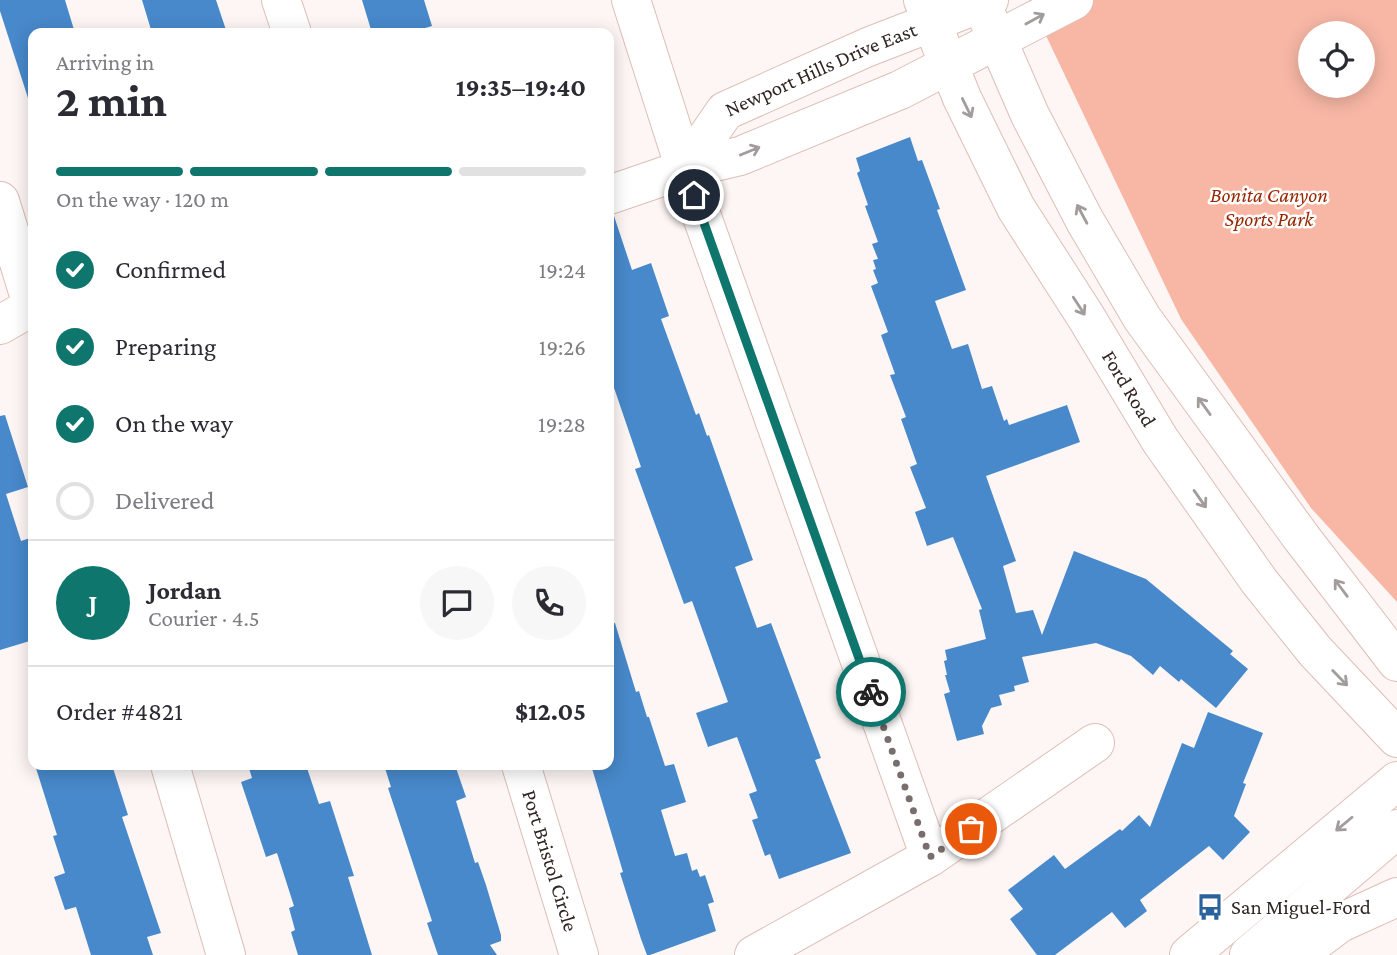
<!DOCTYPE html>
<meta charset="utf-8">
<style>
body{margin:0;font-family:"Crimson Pro",serif;background:#f7f7f7;color:#2b2b33;height:100vh;display:flex;flex-direction:column;font-size:26px;white-space:nowrap}
*{box-sizing:border-box;margin:0}
p{font-size:23px;color:#7c7c81}
.icon{flex:none;width:38px;height:38px;fill:none;stroke:currentColor;stroke-width:2;stroke-linecap:round;stroke-linejoin:round}
.map{position:relative;flex:1;overflow:hidden}
.side{position:absolute;left:28px;top:28px;width:586px;height:742px;display:flex;flex-direction:column;background:#fff;border-radius:14px;box-shadow:0 4px 18px #0003}
.side>*{flex:none}
.fabs{position:absolute;left:1298px;top:21px;display:grid;gap:14px}
.fabs a{display:grid;place-items:center;width:77px;height:77px;border-radius:50%;background:#fff;box-shadow:0 4px 18px #0003;font-size:35px}
.pin{position:absolute;display:grid;place-items:center;width:60px;height:60px;color:#fff;margin:-30px;border:4px solid #fff;border-radius:50%;box-shadow:0 2px 7px #0007}
.courier{position:absolute;display:grid;place-items:center;width:70px;height:70px;margin:-35px;border:5px solid #0f766e;border-radius:50%;background:#fff;color:#222;box-shadow:0 2px 9px #0007}
.head em{font-style:normal;font-weight:700}
.head div{display:flex;flex-direction:column-reverse}
.head{display:flex;align-items:center;justify-content:space-between;height:119px;padding:0 28px}
h1{font-size:46px;font-weight:700;line-height:52px}
.bar{display:grid;grid-template-columns:repeat(4,1fr);gap:10px 7px;align-content:center;height:84px;padding:0 28px}
.bar i{height:9px;border-radius:5px;background:#e1e1e2}
.bar .selected{background:#0f766e}
.bar p{grid-column:span 4}
.line{display:flex;align-items:center;gap:18px;padding:0 28px;border-top:2px solid #e1e1e2}
.line div{flex:1}
.round{display:grid;place-items:center;flex:none;width:74px;height:74px;border-radius:37px;background:#f7f7f7}
ol{padding:0 28px;list-style:none}
li{display:flex;align-items:center;gap:21px;height:77px}
li p{margin-inline-start:auto}
li .icon{padding:7px;border-radius:50%;background:#0f766e;color:#fff;stroke-width:4}
li:last-child{color:#7c7c81}
li i{width:38px;height:38px;border:4px solid #e1e1e2;border-radius:50%}
.map>svg:first-child{display:block}
.green{fill:#f8b7a5;fill-rule:evenodd}
.building{fill:#4889cb}
.lines{fill:none;stroke-linecap:round;stroke-linejoin:round}
.minor-casing{stroke:#ddbeb6;stroke-width:40}
.major-casing{stroke:#ddbeb6;stroke-width:40}
.minor{stroke:#fff;stroke-width:38}
.major{stroke:#fff;stroke-width:38}
.oneway{stroke:#a29d9c}
.done{stroke:#786f6c;stroke-width:7;stroke-dasharray:0 12.6}
.route{stroke:#0f766e;stroke-width:9}
.labels{text-anchor:middle;stroke-width:5;stroke-linejoin:round;paint-order:stroke}
.street-label{font-size:21px;fill:#312623;stroke:#fff}
.park-label{font-size:21px;font-style:italic;fill:#972a05;stroke:#fff}
.poi-label{font-size:21px;fill:#312623;stroke:#fff;text-anchor:start}
</style>
<div class="map">
<svg width="1397" height="955" viewBox="0 0 1397 955">
<rect width="100%" height="100%" fill="#fdf6f5"/>
<!-- green -->
<path class="green" d="M1029 0H1397V602L1311 508 1181 319ZM1311 33H1363V86H1311Z"/>
<!-- building -->
<path class="building" d="M0 0H65L75 33H33V97L28 98 0 11Z
M142 0H216L227 33H152Z
M362 0H424L432 26 408 33H372Z
M910 137 918 161 922 160 940 209 937 210 966 290 935 301 952 349 968 344 982 389 992 386 1004 421 1007 419 1009 425 1067 405 1080 442 986 476 1016 561 1003 566 1016 613 1033 610 1042 635 1074 551 1146 579 1233 651 1230 654 1248 669 1216 708 1181 679 1179 682 1160 666 1153 675 1131 656 1096 643 1022 657 1029 682 1014 686 1015 691 999 695 1002 705 991 708 982 726 984 734 957 741 944 694 950 692 945 675H947L944 661 947 660 945 650 986 639 979 610 982 609 953 537 927 546 915 512 926 508 910 467 917 464 901 419 906 417 890 375 895 374 881 335 888 332 871 286 878 283 873 270 876 269 873 260 878 259 872 244 878 242 865 206 868 205 857 173 860 171 856 158Z
M609 216H614L632 270 651 263 669 316 661 319 696 415 699 413 707 436 709 435 753 560 735 567 757 628 771 623 821 758 815 760 851 853 779 879 770 854 765 856 752 820 758 818 749 794 757 791 737 737 708 747 696 713 728 702 692 601 684 604 635 469 641 467 609 373Z
M5 415 28 487 6 494 21 541 33 537V640L0 650V416Z
M615 623 636 692 639 691 647 717H649L665 766 674 764 686 802 661 810 675 856 687 853 692 871 697 869 700 877 705 875 714 902 708 904 716 931 650 955H647L641 939 620 873 623 872 591 765H609V624Z
M1208 712 1263 733 1243 783 1246 784 1234 816 1250 832 1223 860 1209 846 1140 900 1147 911 1125 928 1112 912 1055 955H1037L1010 919 1023 909 1008 890 1054 855 1065 869 1120 829 1122 831 1139 815 1150 827 1182 743 1194 748Z
M35 765H112L128 815 122 817 161 933 147 937 153 955H91L76 907 65 910 54 877 65 873 53 836 57 835Z
M248 765H306L319 804 330 801 354 876 348 877 372 955H298L291 932 295 930 289 908 294 906 277 853 266 857 241 782 252 778Z
M384 765H455L466 797 456 801 475 863 478 862 486 885 501 935V941L490 945 497 955H438L427 923 432 921 388 788 391 787Z"/>
<g class="lines">
<defs>
<g id="minor">
<path d="M281 0 292 33"/>
<path d="M631 0 685 169 930 857"/>
<path id="s1" d="M685 169 725 111 868 47 989 0"/>
<path d="M609 195 685 169 740 156 900 90 1074 0"/>
<path d="M0 201 33 308"/>
<path d="M0 325 33 306"/>
<path d="M170 765 226 955"/>
<path id="s2" d="M521 765 579 955"/>
<path d="M754 955 930 857 1095 743"/>
</g>
<g id="major">
<path id="s3" d="M923 0 962 98 1016 208 1086 317 1160 440 1259 581 1315 651 1397 738"/>
<path d="M980 0 1030 115 1085 221 1142 318 1301 537 1397 662"/>
<path d="M1189 955 1397 781"/>
<path d="M1249 955 1397 829"/>
<path d="M1297 955 1340 923 1397 897"/>
</g>
</defs>
<!-- minor casing -->
<use href="#minor" class="minor-casing"/>
<!-- major casing -->
<use href="#major" class="major-casing"/>
<!-- minor -->
<use href="#minor" class="minor"/>
<!-- major -->
<use href="#major" class="major"/>
</g>
<!-- one-way arrows -->
<defs><path id="oneway-shaft" d="M-6 0H5M1.5-3L5.5 0L1.5 3" fill="none" stroke-width="1.6" stroke-linecap="round" stroke-linejoin="round" transform="scale(1.75)"/></defs>
<g class="oneway">
<use href="#oneway-shaft" transform="translate(1035 19) rotate(-29)"/>
<use href="#oneway-shaft" transform="translate(967 108) rotate(64)"/>
<use href="#oneway-shaft" transform="translate(750 151) rotate(-22)"/>
<use href="#oneway-shaft" transform="translate(1082 214) rotate(-118)"/>
<use href="#oneway-shaft" transform="translate(1079 306) rotate(57)"/>
<use href="#oneway-shaft" transform="translate(1204 406) rotate(-126)"/>
<use href="#oneway-shaft" transform="translate(1200 499) rotate(55)"/>
<use href="#oneway-shaft" transform="translate(1341 588) rotate(-127)"/>
<use href="#oneway-shaft" transform="translate(1340 678) rotate(46)"/>
<use href="#oneway-shaft" transform="translate(1344 824) rotate(140)"/>
</g>
<g class="lines">
<!-- done -->
<path class="done" d="M871 692 930 857 971 829"/>
<!-- route -->
<path class="route" d="M694 195 871 692"/>
</g>
<!-- icons -->
<defs>
<symbol id="bus-bare" viewBox="-9 -9 18 18"><path d="M-5-6H5V4H4V6H2V4H-2V6H-4V4H-5ZM-3.5-4V0h7V-4ZM-3.5 1.2v1.5H-2V1.2ZM2 1.2v1.5H3.5V1.2Z" fill="#2a639b" stroke="#fff" stroke-width="2.5" paint-order="stroke"/></symbol>
</defs>
<g fill-rule="evenodd">
<use href="#bus-bare" x="1191" y="888" width="38" height="38"/>
</g>
<g class="labels">
<!-- street labels -->
<g class="street-label">
<text dy="7" stroke="none"><textPath href="#s1" startOffset="175">Newport Hills Drive East</textPath></text>
<text dy="7" stroke="none"><textPath href="#s3" startOffset="441">Ford Road</textPath></text>
<text dy="7" stroke="none"><textPath href="#s2" startOffset="100">Port Bristol Circle</textPath></text>
</g>
<!-- park labels -->
<g class="park-label">
<text x="1269" y="202">Bonita Canyon<tspan x="1269" dy="24">Sports Park</tspan></text>
</g>
<!-- poi labels -->
<g class="poi-label">
<text x="1231" y="914">San Miguel-Ford</text>
</g>
</g>
</svg>
<div class="fabs">
<a><svg class="icon" aria-label="locate" viewBox="0 0 24 24"><circle cx="12" cy="12" r="6"/><path d="M12 2v4M12 18v4M2 12h4M18 12h4"/></svg></a>
</div>
<div class="pin" style="left:971px;top:829px;background:#ea580c"><svg class="icon" aria-label="bag" viewBox="0 0 24 24"><path d="M5 8h14l-1 12H6zM9 8a3 3 0 0 1 6 0"/></svg></div>
<div class="pin" style="left:694px;top:195px;background:#1f2937"><svg class="icon" aria-label="home" viewBox="0 0 24 24"><path d="M3 11l9-7 9 7M6 9v11h12V9"/></svg></div>
<div class="courier" style="left:871px;top:692px"><svg class="icon" aria-label="bike" viewBox="0 0 24 24"><circle cx="6" cy="16" r="4"/><circle cx="18" cy="16" r="4"/><path d="M6 16l4-8h5l3 8M10 8l3 8H6M13 5h3"/></svg></div>
<section class="side">
<div class="head"><div><h1>2 min</h1><p>Arriving in</p></div><em>19:35–19:40</em></div>
<div class="bar"><i class="selected"></i><i class="selected"></i><i class="selected"></i><i></i><p>On the way · 120 m</p></div>
<ol>
<li><svg class="icon" aria-label="check" viewBox="0 0 24 24"><path d="M5 12l5 5 9-10"/></svg>Confirmed<p>19:24</p></li>
<li><svg class="icon" aria-label="check" viewBox="0 0 24 24"><path d="M5 12l5 5 9-10"/></svg>Preparing<p>19:26</p></li>
<li><svg class="icon" aria-label="check" viewBox="0 0 24 24"><path d="M5 12l5 5 9-10"/></svg>On the way<p>19:28</p></li>
<li><i></i>Delivered</li>
</ol>
<div class="line" style="height:126px"><b class="round" style="background:#0f766e;color:#fff">J</b><div><b>Jordan</b><p>Courier · 4.5</p></div><a class="round"><svg class="icon" aria-label="chat" viewBox="0 0 24 24"><path d="M4 5h16v11H9l-5 4z"/></svg></a><a class="round"><svg class="icon" aria-label="phone" viewBox="0 0 24 24"><path d="M5 4h4l2 5-3 2q2 4 5 5l2-3 5 2v4C11 20 4 13 5 4z"/></svg></a></div>
<div class="line" style="height:91px"><div>Order #4821</div><b>$12.05</b></div>
</section>
</div>
